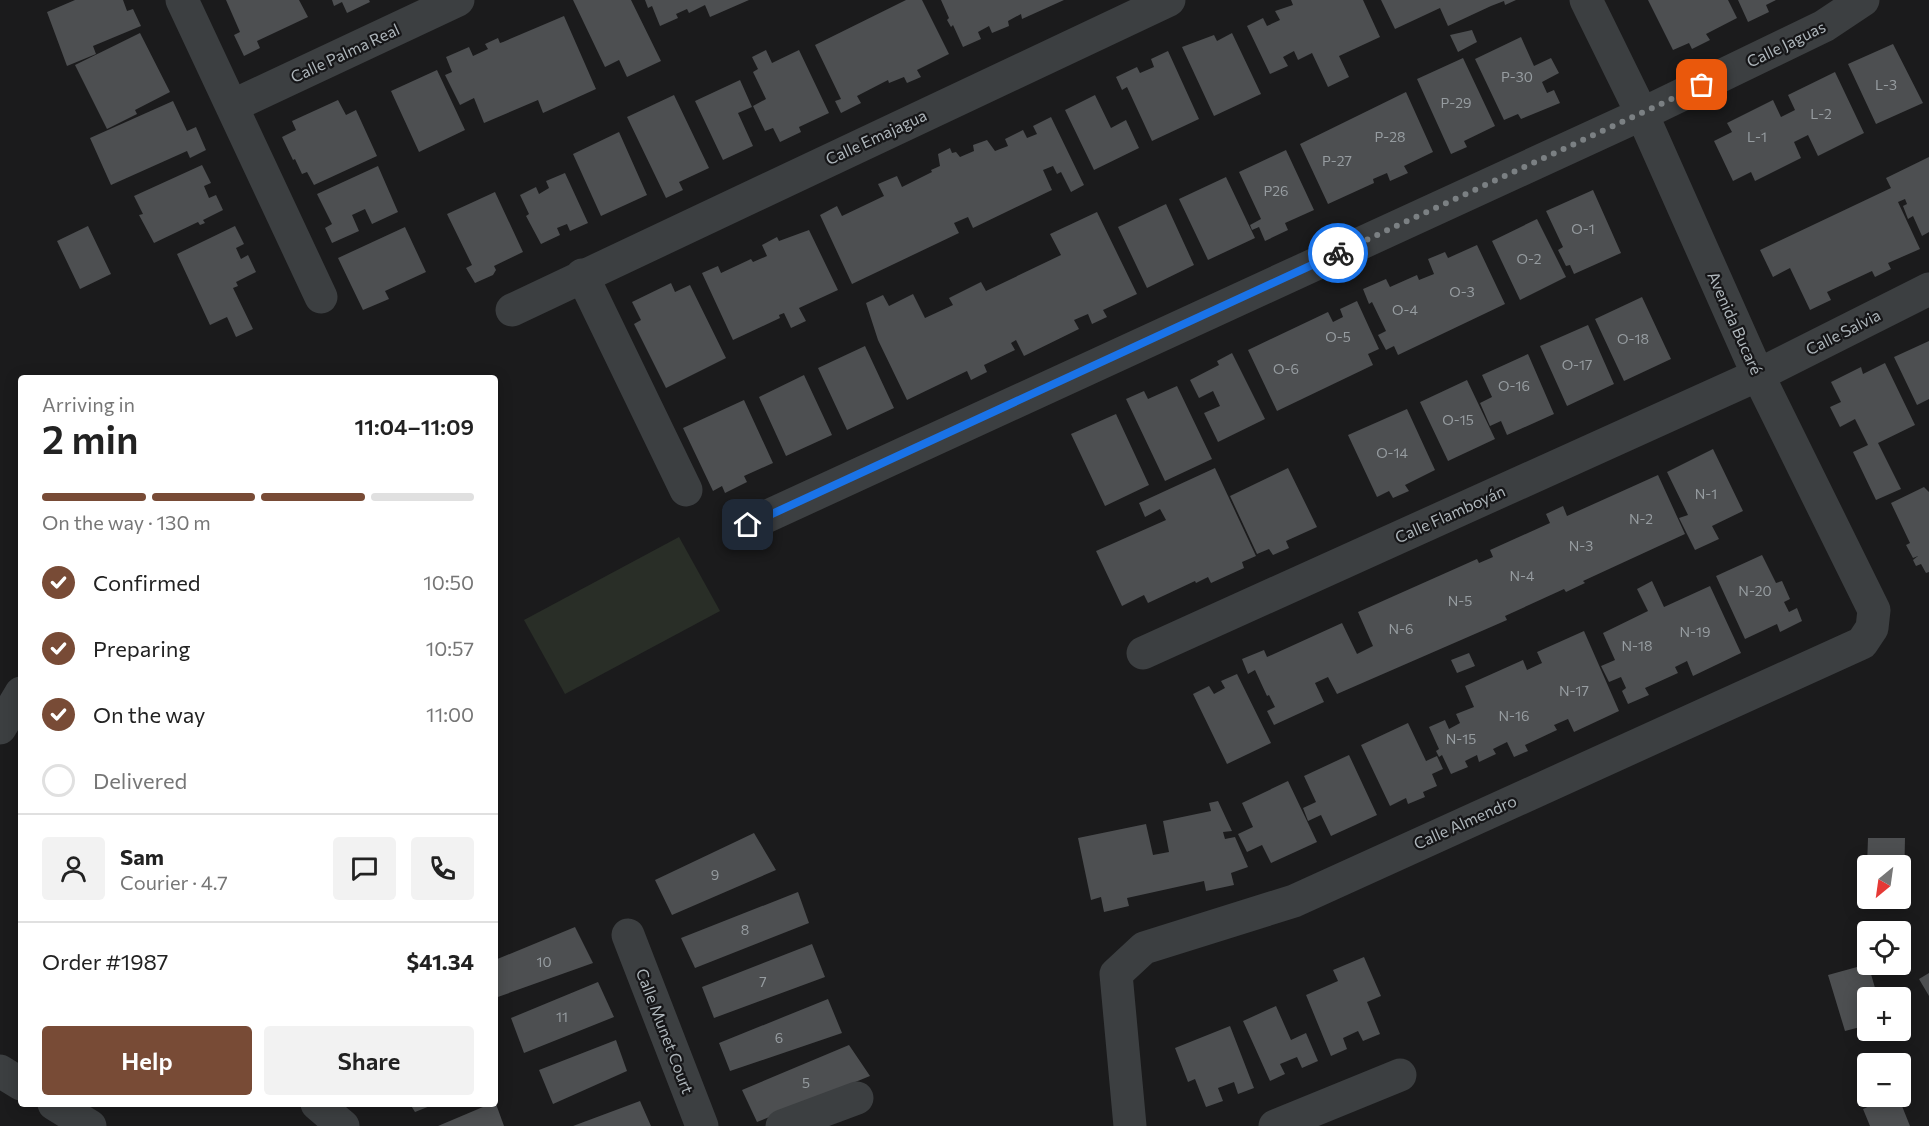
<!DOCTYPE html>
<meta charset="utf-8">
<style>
body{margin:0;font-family:Commissioner,sans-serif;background:#f2f2f2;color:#222;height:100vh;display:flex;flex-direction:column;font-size:22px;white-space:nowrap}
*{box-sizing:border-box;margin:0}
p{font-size:20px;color:#767676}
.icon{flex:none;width:33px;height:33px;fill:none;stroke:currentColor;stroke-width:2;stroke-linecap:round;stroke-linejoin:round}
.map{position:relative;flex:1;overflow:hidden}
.drawer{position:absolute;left:18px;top:375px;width:480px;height:732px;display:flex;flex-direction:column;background:#fff;border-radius:6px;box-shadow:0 3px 15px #0003}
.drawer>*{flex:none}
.needle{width:39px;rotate:209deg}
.buttons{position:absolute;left:1857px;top:855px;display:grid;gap:12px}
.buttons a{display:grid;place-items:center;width:54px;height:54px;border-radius:6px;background:#fff;box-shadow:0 3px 15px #0003;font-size:30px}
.pin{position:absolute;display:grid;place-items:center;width:51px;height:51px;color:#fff;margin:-26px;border-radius:12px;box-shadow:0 3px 9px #0006}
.courier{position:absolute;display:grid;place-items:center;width:60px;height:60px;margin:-30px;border:4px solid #1a73e8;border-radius:50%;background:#fff;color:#222;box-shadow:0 2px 8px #0007}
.head em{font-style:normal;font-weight:600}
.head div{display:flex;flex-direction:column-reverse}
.head{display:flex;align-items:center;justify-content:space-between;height:102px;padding:0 24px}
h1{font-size:39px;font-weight:600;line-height:45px}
.bar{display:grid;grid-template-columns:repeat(4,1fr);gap:9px 6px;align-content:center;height:72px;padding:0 24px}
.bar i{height:8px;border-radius:4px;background:#e0e0e0}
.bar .selected{background:#784b36}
.bar p{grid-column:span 4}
.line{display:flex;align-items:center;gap:15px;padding:0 24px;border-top:2px solid #e0e0e0}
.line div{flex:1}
.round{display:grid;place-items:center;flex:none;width:63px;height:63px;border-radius:6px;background:#f2f2f2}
ol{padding:0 24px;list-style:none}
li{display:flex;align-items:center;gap:18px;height:66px}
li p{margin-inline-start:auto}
li .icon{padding:6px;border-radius:50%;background:#784b36;color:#fff;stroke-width:4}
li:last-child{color:#767676}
li i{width:33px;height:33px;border:3px solid #e0e0e0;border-radius:50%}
.primary-button{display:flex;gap:12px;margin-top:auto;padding:12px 24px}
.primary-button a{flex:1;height:69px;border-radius:6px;background:#784b36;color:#fff;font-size:24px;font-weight:600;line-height:69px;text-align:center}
.primary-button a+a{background:#f2f2f2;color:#222}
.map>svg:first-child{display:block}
.green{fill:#292e27}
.building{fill:#4d4f51}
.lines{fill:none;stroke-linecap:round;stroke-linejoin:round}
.minor{stroke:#3c3f41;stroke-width:33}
.done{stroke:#7b8083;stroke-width:6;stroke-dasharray:0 10.8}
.route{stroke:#1a73e8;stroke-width:8}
.labels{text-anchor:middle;stroke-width:4.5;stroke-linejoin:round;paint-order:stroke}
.number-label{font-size:14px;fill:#969ca0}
.street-label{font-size:16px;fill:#aeb6bb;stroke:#161618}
</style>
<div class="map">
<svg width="1929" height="1126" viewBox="0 0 1929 1126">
<rect width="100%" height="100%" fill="#1b1b1c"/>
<!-- green -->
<path class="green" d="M679 537 720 611 565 694 524 620Z"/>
<!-- building -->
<path class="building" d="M75 0H123L127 11 133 9 141 26 93 46 96 54 67 66 47 12Z
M226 0H299L308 17 257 41 260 48 244 56 234 35 240 32Z
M332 0H369L370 2 347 13 342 2 334 6Z
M573 0H631L661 61 627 77 619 60 605 67Z
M645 0H749L710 17 705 5 689 13 687 9 676 14 678 18 660 26 652 6 648 8Z
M906 0H922L949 54 917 70 921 77 907 83 904 77 889 83 888 80 857 96 861 103 841 113 835 101 841 99 815 45Z
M941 0H1064L1022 19 1021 14 1008 21 1009 26 992 33 989 26 978 32 981 39 963 47 953 25 951 27 947 20 949 18Z
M1291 0H1363L1380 37 1339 56 1349 77 1328 87 1312 53 1298 60 1294 51 1283 57 1288 66 1270 74 1247 26 1263 18 1267 26 1280 20 1275 11 1293 5Z
M1381 0H1516L1505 5 1504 1 1491 6 1448 26 1440 8 1395 29Z
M1648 0H1728L1737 18 1706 34 1710 40 1692 49 1689 43 1673 50Z
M1738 0H1776L1766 5 1769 12 1748 22Z
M564 16 596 89 543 113 538 100 484 123 474 98 460 105 445 75 452 72 446 57 469 47 473 56 488 49 485 44 498 38 500 43 503 42Z
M1472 30 1477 42 1458 52 1450 35Z
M140 33 170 92 135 110 137 114 107 129 75 65Z
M1232 33 1261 94 1214 116 1182 47 1214 35 1217 41Z
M1521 37 1534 66 1551 58 1559 73 1542 82 1547 93 1554 90 1560 103 1521 119 1518 114 1504 120 1475 59Z
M1893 44 1923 103 1876 124 1848 64Z
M766 50 772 63 799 50 829 113 799 127 801 132 780 142 773 128 765 131 753 106 766 99 753 72 758 69 752 57Z
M1168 51 1199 119 1152 141 1127 87 1122 90 1116 77 1137 67 1140 73 1154 67 1151 59Z
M1463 58 1495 126 1464 141 1467 147 1451 154 1417 79Z
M437 70 465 130 419 152 391 91Z
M1835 72 1864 133 1818 156 1808 135 1794 142 1801 158 1755 181 1751 172 1733 181 1714 141 1732 132 1727 123 1773 100 1781 117 1795 110 1788 95Z
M740 80 752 107 738 113 753 146 723 160 695 101Z
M1406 92 1433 152 1404 166 1408 173 1390 181 1387 173 1373 179 1374 183 1328 204 1300 144Z
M674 95 709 168 679 182 683 190 666 198 627 117Z
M1095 95 1111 128 1126 120 1139 148 1094 170 1065 110Z
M338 100 346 115 356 110 377 156 314 185 307 172 302 174 295 159 293 160 282 137 296 130 292 121Z
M173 101 187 131 196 127 206 150 190 158 187 151 111 185 90 138Z
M1051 117 1084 185 1071 192 1061 172 1057 174 1053 166 1043 170 1052 190 973 228 968 217 954 223 959 233 852 284 820 215 837 206 842 216 884 196 878 184 897 176 902 187 932 172 931 170 940 166 938 154 950 148 952 153 956 152 960 157 974 151 973 145 987 140 995 151 1008 146 1005 139 1023 130 1027 138 1037 134 1033 126Z
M619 132 647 195 601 216 573 154Z
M1286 150 1314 210 1285 223 1288 230 1265 241 1259 227 1252 230 1250 225 1261 219 1239 172Z
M1929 157V232L1922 236 1913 216 1908 219 1903 206 1907 204 1905 199 1898 202 1920 249 1888 263 1891 269 1875 277 1872 271 1827 292 1831 300 1810 310 1790 268 1773 277 1760 250 1891 188 1886 178Z
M202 165 211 183 204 186 209 198 216 195 223 210 203 220 205 223 200 225 198 222 154 243 139 215 143 214 134 196Z
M378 166 398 212 372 224 365 209 352 215 359 231 332 243 325 228 332 224 317 194Z
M565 173 588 223 570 231 567 224 557 228 560 235 541 244 526 216 529 214 520 195 536 187 539 194 549 188 546 181Z
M1226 177 1255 238 1208 260 1179 199Z
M1593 190 1621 253 1574 274 1570 265 1566 266 1558 250 1563 247 1546 211Z
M495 192 523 252 494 266 496 270 493 275 475 283 466 268 472 265 447 214Z
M1166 204 1194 265 1147 288 1118 227Z
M1097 212 1137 294 1103 310 1107 317 1092 324 1088 314 1074 320 1079 329 1024 356 1016 340 1011 343 1015 350 984 365 987 372 971 380 967 371 907 400 878 340 866 303 883 295 889 306 913 294 925 318 953 305 949 298 981 282 986 291 1061 255 1050 234Z
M1537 219 1566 277 1520 300 1492 241Z
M88 226 111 274 80 289 57 241Z
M235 226 244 244 236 248 241 259 248 255 256 272 236 282 238 286 233 288 253 329 236 337 227 317 210 325 177 254Z
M405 227 426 272 385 291 389 299 363 310 338 258Z
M809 230 838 290 799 308 806 321 791 328 784 313 779 315 780 318 733 340 702 273 718 266 721 273 751 259 753 262 767 256 762 245 777 237 779 241Z
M1477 245 1505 304 1398 355 1394 346 1386 350 1378 335 1386 331 1372 302 1369 304 1363 289 1386 279 1390 287 1417 275 1419 280 1434 274 1428 259 1445 252 1448 258Z
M671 283 675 292 690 285 726 358 666 388 634 324 641 320 632 302Z
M1642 297 1671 359 1624 381 1595 319Z
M1357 301 1379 349 1368 354 1373 365 1277 411 1248 350 1328 312 1333 322 1343 317 1340 309Z
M1588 325 1614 384 1567 406 1540 346Z
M1929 341V399L1917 405 1894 357Z
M865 346 894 408 847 430 818 368Z
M1232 353 1265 419 1218 442 1204 413 1220 406 1213 391 1199 398 1190 380 1219 365 1217 361Z
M1528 354 1554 414 1507 435 1501 421 1490 426 1480 403 1492 397 1482 375Z
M1885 363 1915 425 1878 443 1901 489 1876 500 1853 452 1868 445 1855 419 1840 427 1830 407 1841 402 1831 382 1861 367 1863 374Z
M804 375 832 435 786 456 759 397Z
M1467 380 1495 439 1448 461 1420 402Z
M1177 386 1212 459 1165 481 1126 399 1144 391 1148 399Z
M744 400 773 463 744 476 747 482 725 493 722 486 713 491 683 428Z
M1407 409 1435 470 1405 485 1409 491 1393 498 1389 491 1377 497 1348 435Z
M1116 414 1149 485 1105 506 1071 434Z
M1713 449 1743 511 1712 526 1719 539 1695 550 1679 518 1688 515 1667 472Z
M1215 468 1256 556 1242 562 1244 568 1211 583 1208 577 1196 583 1195 581 1148 603 1144 595 1122 606 1096 551 1166 520 1160 509 1145 517 1139 503Z
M1288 468 1317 527 1286 541 1289 548 1273 555 1269 549 1257 554 1230 496Z
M1658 475 1685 534 1583 581 1585 583 1566 592 1564 589 1505 616 1507 620 1337 694 1328 677 1315 683 1324 702 1274 725 1267 711 1275 707 1269 695 1267 696 1255 670 1248 674 1242 659 1264 650 1267 657 1342 623 1357 654 1373 646 1358 612 1477 559 1479 563 1493 557 1490 550 1550 523 1546 514 1563 506 1567 516Z
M1924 487 1929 492V572L1926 573 1921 564 1916 566 1913 560 1918 556 1913 558 1906 545 1910 543 1891 503Z
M1762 555 1776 583 1782 581 1790 599 1784 602 1789 612 1797 608 1802 621 1780 632 1777 624 1745 639 1716 576Z
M1652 581 1664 607 1710 586 1741 653 1693 676 1687 661 1675 667 1678 673 1645 688 1649 695 1628 704 1622 691 1626 688 1621 677 1609 682 1601 666 1615 660 1603 633 1648 611 1637 589Z
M1584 631 1619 711 1574 732 1568 719 1554 725 1557 730 1525 745 1528 751 1514 757 1507 742 1493 749 1496 754 1479 762 1477 755 1465 761 1468 767 1451 774 1442 755 1439 757 1436 751 1439 749 1429 727 1445 720 1449 729 1460 723 1456 714 1474 707 1465 686 1523 660 1527 670 1542 663 1537 652Z
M1469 653 1475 666 1457 673 1451 660Z
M1237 674 1271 743 1227 764 1193 694 1209 686 1214 694 1225 688 1221 681Z
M1408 723 1426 761 1437 756 1443 769 1432 774 1437 786 1423 792 1425 797 1408 804 1406 798 1390 806 1361 745Z
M1349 755 1377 815 1331 836 1321 815 1308 821 1303 808 1316 802 1304 776Z
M1288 781 1317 842 1271 863 1262 845 1247 852 1238 834 1253 827 1242 803Z
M1218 801 1232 831 1223 832 1225 839 1235 837 1248 867 1231 873 1234 885 1206 891 1204 881 1127 898 1129 906 1104 912 1101 897 1091 900 1078 838 1146 824 1153 855 1169 852 1163 821 1211 811 1209 803Z
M754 833 776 870 672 915 655 880Z
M1868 838H1905L1904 886H1900V866H1867Z
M798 892 809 923 695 968 681 938Z
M575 927 593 963 495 998V960Z
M812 944 825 977 714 1018 702 987Z
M1364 957 1381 996 1367 1002 1380 1034 1363 1041 1358 1031 1343 1038 1347 1049 1331 1056 1306 995 1338 981 1333 970Z
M1868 964 1878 998H1868V1025L1845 1031 1828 975Z
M1929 973V996L1919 979Z
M598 982 614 1017 524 1053 511 1018Z
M828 999 842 1033 730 1071 719 1043Z
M1276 1006 1291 1040 1306 1033 1318 1061 1302 1068 1297 1057 1280 1064 1285 1074 1270 1081 1243 1021Z
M1230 1026 1254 1088 1238 1094 1234 1082 1218 1088 1223 1101 1206 1107 1195 1079 1188 1082 1175 1048Z
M616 1040 627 1071 553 1104 539 1070Z
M849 1045 870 1076 757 1122 742 1090Z
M1892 1096H1898L1910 1126H1870L1863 1109Z
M640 1101 651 1126H573Z
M410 1104H435L415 1112Z
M490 1104H496L504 1126H438Z"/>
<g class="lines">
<!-- minor -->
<path class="minor" d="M182 0 321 297
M232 106 458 0
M582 275 686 490
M512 310 1169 0
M748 525 1642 114 1824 26 1863 0
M1143 653 1758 375 1929 289
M0 728 21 693
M628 935 702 1126
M0 1071 21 1084
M54 1104 90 1126
M317 1104 343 1126
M782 1126 857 1098
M1130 1126 1116 974 1144 948 1294 901 1862 643 1872 628 1874 610 1758 375 1642 114 1586 0
M1275 1126 1400 1075"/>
</g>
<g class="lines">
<!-- done -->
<path class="done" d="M1338 253 1702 85"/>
<!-- route -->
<path class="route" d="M748 525 1338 253"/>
</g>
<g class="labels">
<!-- number labels -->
<g class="number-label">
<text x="1517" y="82">P-30</text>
<text x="1886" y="90">L-3</text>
<text x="1456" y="108">P-29</text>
<text x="1821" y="119">L-2</text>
<text x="1390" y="142">P-28</text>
<text x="1757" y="142">L-1</text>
<text x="1337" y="166">P-27</text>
<text x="1276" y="196">P26</text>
<text x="1583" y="234">O-1</text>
<text x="1529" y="264">O-2</text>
<text x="1462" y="297">O-3</text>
<text x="1405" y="315">O-4</text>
<text x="1338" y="342">O-5</text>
<text x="1633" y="344">O-18</text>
<text x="1577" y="370">O-17</text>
<text x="1286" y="374">O-6</text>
<text x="1514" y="391">O-16</text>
<text x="1458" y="425">O-15</text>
<text x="1392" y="458">O-14</text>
<text x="1706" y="499">N-1</text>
<text x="1641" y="524">N-2</text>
<text x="1581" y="551">N-3</text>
<text x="1522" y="581">N-4</text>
<text x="1755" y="596">N-20</text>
<text x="1460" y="606">N-5</text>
<text x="1401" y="634">N-6</text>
<text x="1695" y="637">N-19</text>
<text x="1637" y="651">N-18</text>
<text x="1574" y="696">N-17</text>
<text x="1514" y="721">N-16</text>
<text x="1461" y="744">N-15</text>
<text x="715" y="880">9</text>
<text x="745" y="935">8</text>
<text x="544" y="967">10</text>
<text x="763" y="987">7</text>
<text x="562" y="1022">11</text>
<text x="779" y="1043">6</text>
<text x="806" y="1088">5</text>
</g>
<!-- street labels -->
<g class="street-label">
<text transform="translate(1786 44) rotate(-26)" y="6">Calle Jaguas</text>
<text transform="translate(345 53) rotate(-25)" y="6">Calle Palma Real</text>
<text transform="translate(876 137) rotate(-25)" y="6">Calle Emajagua</text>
<text transform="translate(1735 323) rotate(66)" y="6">Avenida Bucaré</text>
<text transform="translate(1843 332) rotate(-27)" y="6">Calle Salvia</text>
<text transform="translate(1450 514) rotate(-24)" y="6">Calle Flamboyán</text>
<text transform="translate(1465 822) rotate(-24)" y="6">Calle Almendro</text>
<text transform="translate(665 1031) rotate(69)" y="6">Calle Munet Court</text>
</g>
</g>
</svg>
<div class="buttons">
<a><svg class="needle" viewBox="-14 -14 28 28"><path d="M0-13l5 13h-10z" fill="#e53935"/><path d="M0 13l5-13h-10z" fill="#767676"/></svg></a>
<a><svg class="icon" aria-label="locate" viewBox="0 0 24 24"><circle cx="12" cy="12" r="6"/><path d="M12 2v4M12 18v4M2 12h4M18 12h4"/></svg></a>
<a>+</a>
<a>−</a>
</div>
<div class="pin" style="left:1702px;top:85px;background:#ea580c"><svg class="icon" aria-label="bag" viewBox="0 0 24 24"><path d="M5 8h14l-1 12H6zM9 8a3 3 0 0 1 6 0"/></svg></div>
<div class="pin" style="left:748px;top:525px;background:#1f2937"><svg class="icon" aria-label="home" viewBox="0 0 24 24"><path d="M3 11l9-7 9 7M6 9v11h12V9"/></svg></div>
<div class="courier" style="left:1338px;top:253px"><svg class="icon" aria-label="bike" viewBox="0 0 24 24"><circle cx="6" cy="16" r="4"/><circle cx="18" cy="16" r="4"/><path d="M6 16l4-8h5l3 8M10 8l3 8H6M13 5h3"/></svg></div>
<section class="drawer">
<div class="head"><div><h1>2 min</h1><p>Arriving in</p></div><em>11:04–11:09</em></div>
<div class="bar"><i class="selected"></i><i class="selected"></i><i class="selected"></i><i></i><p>On the way · 130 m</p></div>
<ol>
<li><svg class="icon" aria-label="check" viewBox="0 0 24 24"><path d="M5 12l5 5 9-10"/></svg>Confirmed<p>10:50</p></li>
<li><svg class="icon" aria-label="check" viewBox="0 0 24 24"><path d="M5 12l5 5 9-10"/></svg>Preparing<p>10:57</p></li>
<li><svg class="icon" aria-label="check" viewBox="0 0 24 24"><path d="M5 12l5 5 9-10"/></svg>On the way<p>11:00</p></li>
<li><i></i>Delivered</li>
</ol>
<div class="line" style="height:108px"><a class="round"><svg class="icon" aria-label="person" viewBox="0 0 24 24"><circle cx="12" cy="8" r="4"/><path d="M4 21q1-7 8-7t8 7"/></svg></a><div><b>Sam</b><p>Courier · 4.7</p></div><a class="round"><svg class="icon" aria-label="chat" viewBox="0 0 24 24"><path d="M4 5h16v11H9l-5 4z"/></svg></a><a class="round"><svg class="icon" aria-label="phone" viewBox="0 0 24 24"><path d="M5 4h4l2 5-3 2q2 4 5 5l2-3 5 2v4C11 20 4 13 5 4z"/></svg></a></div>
<div class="line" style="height:78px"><div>Order #1987</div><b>$41.34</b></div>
<div class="primary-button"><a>Help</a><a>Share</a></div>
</section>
</div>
